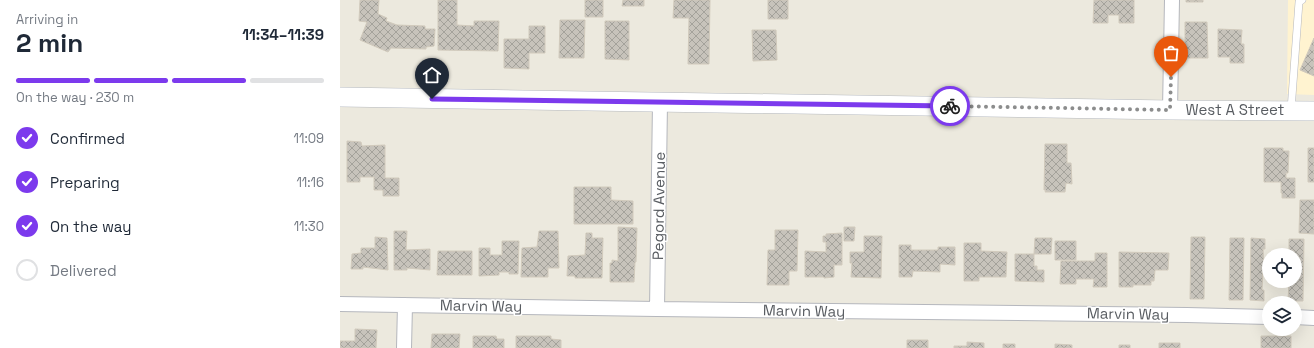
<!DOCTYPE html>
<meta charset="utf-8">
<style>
body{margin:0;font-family:"Space Grotesk",sans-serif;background:#f2f2f3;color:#1f2937;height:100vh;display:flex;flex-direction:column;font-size:15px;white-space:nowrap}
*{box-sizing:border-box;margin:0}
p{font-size:13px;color:#747a83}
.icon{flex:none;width:22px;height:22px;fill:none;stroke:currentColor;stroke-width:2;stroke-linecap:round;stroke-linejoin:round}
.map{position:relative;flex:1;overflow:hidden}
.details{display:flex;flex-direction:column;background:#fff;width:340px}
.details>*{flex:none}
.buttons{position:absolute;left:922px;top:248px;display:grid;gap:8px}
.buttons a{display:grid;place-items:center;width:40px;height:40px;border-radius:50%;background:#fff;box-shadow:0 4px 16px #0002;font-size:20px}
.pin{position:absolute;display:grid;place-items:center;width:34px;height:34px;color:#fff;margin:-41px -17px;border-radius:50% 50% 50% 0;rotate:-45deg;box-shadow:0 0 4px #0007}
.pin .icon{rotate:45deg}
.courier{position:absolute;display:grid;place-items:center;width:40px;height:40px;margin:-20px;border:3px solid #7c3aed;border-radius:50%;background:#fff;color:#222;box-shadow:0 1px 5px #0007}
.overview em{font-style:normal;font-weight:700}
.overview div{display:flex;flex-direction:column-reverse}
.overview{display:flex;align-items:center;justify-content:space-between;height:68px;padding:0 16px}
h1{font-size:26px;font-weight:700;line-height:30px}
.bar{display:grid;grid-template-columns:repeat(4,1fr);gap:6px 4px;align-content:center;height:48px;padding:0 16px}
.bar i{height:5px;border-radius:3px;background:#e0e1e3}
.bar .active{background:#7c3aed}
.bar p{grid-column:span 4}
ol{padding:0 16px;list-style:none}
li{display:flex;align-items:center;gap:12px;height:44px}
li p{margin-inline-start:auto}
li .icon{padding:4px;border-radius:50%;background:#7c3aed;color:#fff;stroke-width:4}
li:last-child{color:#747a83}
li i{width:22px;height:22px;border:2px solid #e0e1e3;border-radius:50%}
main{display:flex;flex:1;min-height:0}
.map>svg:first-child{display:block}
.commercial{fill:#fff3d0}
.building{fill:url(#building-cross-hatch);stroke:#d1cabc}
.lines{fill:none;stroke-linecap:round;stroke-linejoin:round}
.service-casing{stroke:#b5b7bd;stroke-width:8}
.minor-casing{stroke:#b5b7bd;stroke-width:16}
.secondary-casing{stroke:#b5b9bf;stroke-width:20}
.service{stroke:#fff;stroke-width:7}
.minor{stroke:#fff;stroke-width:14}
.secondary{stroke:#fff;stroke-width:19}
.done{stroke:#8c8d8d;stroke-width:4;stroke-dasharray:0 7.2}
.route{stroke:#7c3aed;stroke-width:5}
.labels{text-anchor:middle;stroke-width:3;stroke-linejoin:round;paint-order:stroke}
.street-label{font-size:15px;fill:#585c61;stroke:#fff}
</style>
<main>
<section class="details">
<div class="overview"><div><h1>2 min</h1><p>Arriving in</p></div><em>11:34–11:39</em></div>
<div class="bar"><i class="active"></i><i class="active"></i><i class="active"></i><i></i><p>On the way · 230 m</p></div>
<ol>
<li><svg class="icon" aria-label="check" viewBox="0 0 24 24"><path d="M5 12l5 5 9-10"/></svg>Confirmed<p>11:09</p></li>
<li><svg class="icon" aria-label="check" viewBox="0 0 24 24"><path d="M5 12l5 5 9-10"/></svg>Preparing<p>11:16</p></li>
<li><svg class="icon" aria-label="check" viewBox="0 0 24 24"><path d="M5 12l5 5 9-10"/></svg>On the way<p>11:30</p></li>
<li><i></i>Delivered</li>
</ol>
</section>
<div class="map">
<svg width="974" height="348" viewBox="0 0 974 348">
<defs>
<pattern id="building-cross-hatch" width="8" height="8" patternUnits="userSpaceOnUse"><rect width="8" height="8" fill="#c7c3bb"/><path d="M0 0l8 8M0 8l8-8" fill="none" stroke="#a4a29b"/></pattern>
</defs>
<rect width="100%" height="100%" fill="#ece9de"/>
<!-- commercial -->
<path class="commercial" d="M948 0H974V95L947 94Z"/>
<!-- building -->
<path class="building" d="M20 0H39L38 14 47 18 46 21 57 25 85 26V29H95L94 46 86 47V49L51 48 48 52 20 40 27 22 19 21Z
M98 0H117V25L134 26V21H159L158 51 98 50Z
M245 0H263V17H245Z
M283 0H304V6H282Z
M334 0H370L369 64H348L349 18H333Z
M428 0H448V19H428Z
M754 0H794V23H779V15H768V23H753Z
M846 0H863V2H846Z
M220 20H245L244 58H219Z
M265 21H289V60L265 59Z
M845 22H867L868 58H845Z
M189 26H205V53H189V69L164 68V39H189Z
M878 29 902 30 901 44H904V63H890V57H878Z
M412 30H436L437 60 413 61Z
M974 38V76L960 70Z
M7 141 21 142 22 146 45 145V178H59V196H43V190H34V177H20V182H7Z
M705 144H727V163H731L732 184 726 183 725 192H705L706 190H704Z
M924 148H943V151H949L948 173H946V178H955V198H942V193H941V182H924Z
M968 148H974V182H968Z
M234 187H271V200L293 201V224H234Z
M960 200H974V234L959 233Z
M278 227 297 228 296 262H295L294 282H270V263H272V260L278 261Z
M504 227H515L514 241H504Z
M435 230H458L457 271H449V285H427L428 250H435Z
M54 231H67L66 250 90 249V270L67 268V270H54Z
M199 231H218L219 268H208V277H181L182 248 197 247Z
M246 233H252V238H263L262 278H235V276H227L228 256 245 255Z
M502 233V265H494V277L484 278V277H465V251L486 252V242H483V236H486V234Z
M524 236H542L541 278 511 277 512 263H510V252H524Z
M35 237 47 238 48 270 23 267V269H11L12 254 21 253V248H35Z
M851 237H865L864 299H850Z
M695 238H712L711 254H694Z
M890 238H904L903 300H889Z
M911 238 925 239V249H923L924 269H923L922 290H924V301L910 300Z
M949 239H964L963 301H948L949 281H955V255H949Z
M162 241H179L178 274H169V272H159V275L139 276V248H150V255H162Z
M715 241H736V260H715Z
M624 243H641V251L667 252 666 277H639V281H624Z
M559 245H571V250H598V247H615V265L600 264V272L573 271 572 277H559Z
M98 251H132V275H97Z
M779 252 829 253 828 270H815L814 281H811V285H793V287H779Z
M755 253H767V287H753L754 279H736V284H720L721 261H755Z
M675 254H694V266H697V270H704V282L675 281Z
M15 329 37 330 36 348H0V341H15Z
M92 334H120L119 348H91Z
M133 336H156L157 339H164V348H133Z
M176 336H211V339L221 340V348H176Z
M921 336H951V348H921Z
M567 340H588V348H567Z
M627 342 644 343V348H614V346H627Z
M819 343H840V348H819Z
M663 344H675V348H663Z
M715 344 732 345V348H715Z
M779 345H790V348H779Z"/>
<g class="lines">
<defs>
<path id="service" d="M951 110 959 2 962 0"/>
<path id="minor" d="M830 110 832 0
M0 304 317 309 847 315 929 317
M317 309 320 103
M955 317 974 318
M64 348 65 305"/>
<path id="secondary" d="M0 97 830 110 974 111"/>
</defs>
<!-- service casing -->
<use href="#service" class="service-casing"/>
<!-- minor casing -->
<use href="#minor" class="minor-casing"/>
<!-- secondary casing -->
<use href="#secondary" class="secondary-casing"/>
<!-- service -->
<use href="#service" class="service"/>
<!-- minor -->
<use href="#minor" class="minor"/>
<!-- secondary -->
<use href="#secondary" class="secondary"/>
</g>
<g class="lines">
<!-- done -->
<path class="done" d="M610 106 830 110 831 77"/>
<!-- route -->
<path class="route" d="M92 99 610 106"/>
</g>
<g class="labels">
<!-- street labels -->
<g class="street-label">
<text x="895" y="115">West A Street</text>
<text transform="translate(319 206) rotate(-89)" y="5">Pegord Avenue</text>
<text transform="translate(141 306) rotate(1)" y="5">Marvin Way</text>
<text transform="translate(464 311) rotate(1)" y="5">Marvin Way</text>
<text transform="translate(788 314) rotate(1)" y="5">Marvin Way</text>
</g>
</g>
</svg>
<div class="buttons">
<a><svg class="icon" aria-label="locate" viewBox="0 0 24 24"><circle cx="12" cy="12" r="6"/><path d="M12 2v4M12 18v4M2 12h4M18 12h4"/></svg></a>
<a><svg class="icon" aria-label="layers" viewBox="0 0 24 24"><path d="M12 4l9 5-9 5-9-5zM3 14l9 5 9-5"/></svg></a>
</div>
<div class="pin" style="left:831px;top:77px;background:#ea580c"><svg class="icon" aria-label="bag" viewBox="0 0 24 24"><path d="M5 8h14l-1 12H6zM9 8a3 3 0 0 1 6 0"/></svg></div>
<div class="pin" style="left:92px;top:99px;background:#1f2937"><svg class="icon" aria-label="home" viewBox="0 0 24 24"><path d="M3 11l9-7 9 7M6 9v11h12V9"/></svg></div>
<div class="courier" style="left:610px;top:106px"><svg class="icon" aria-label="bike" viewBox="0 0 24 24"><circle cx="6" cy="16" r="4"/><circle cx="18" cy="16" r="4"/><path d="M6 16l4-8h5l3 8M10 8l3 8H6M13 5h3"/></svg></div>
</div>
</main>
